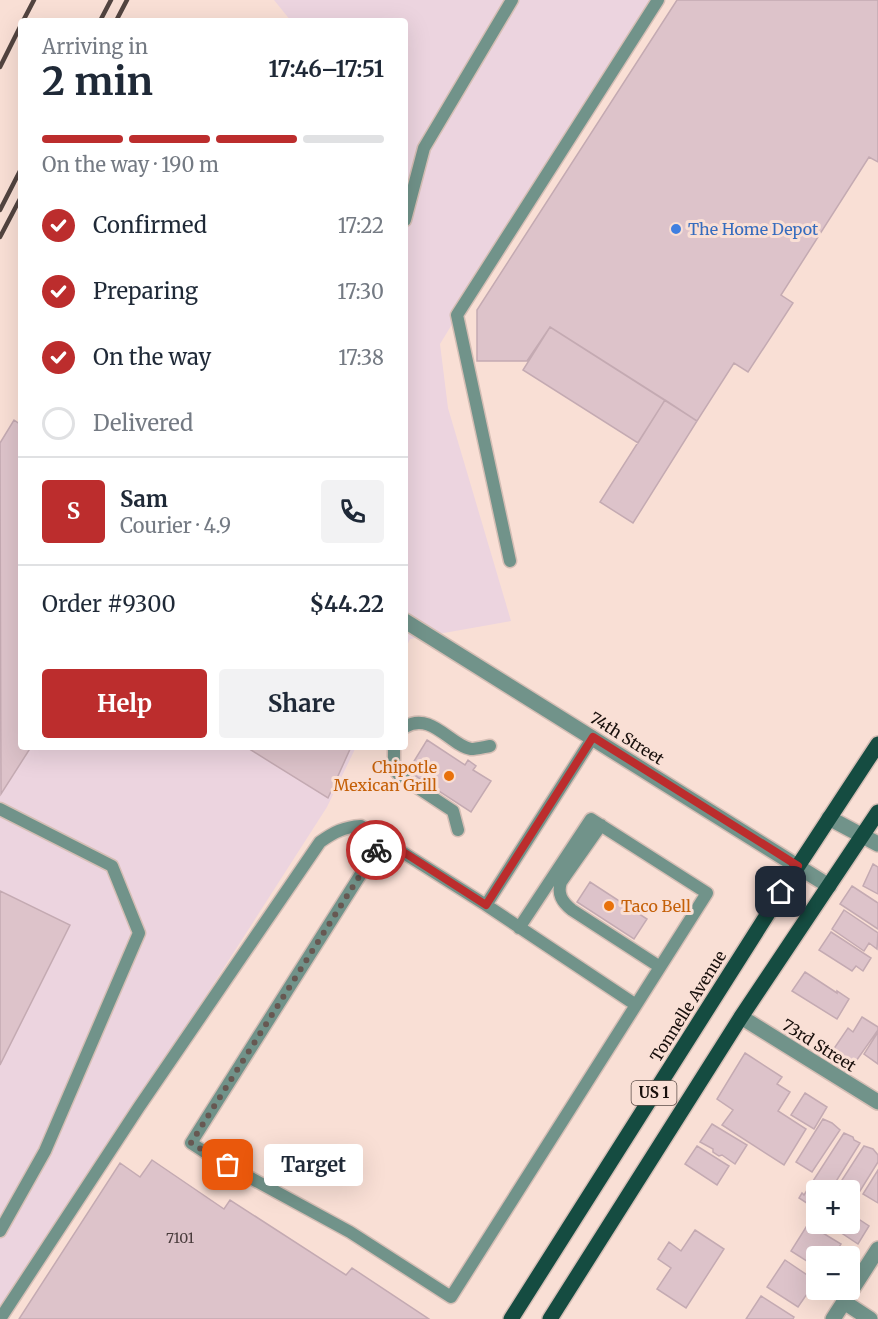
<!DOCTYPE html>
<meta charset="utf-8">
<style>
body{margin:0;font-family:Merriweather,serif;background:#f2f2f3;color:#1f2937;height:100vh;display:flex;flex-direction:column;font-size:22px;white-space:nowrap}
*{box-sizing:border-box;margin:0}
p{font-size:20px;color:#747a83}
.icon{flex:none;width:33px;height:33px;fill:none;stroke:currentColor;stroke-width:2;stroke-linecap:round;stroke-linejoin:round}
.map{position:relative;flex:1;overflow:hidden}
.panel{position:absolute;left:18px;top:18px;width:390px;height:732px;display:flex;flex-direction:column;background:#fff;border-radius:6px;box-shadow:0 6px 24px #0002}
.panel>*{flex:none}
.tools{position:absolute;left:806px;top:1180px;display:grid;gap:12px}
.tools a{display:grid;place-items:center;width:54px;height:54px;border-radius:6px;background:#fff;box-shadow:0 6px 24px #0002;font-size:30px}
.pin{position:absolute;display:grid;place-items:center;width:51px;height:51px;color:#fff;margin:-26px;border-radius:12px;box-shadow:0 3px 9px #0006}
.courier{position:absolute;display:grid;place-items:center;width:60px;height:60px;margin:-30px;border:4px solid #bc2d2d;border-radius:50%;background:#fff;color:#222;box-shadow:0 2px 8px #0007}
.bubble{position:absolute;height:42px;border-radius:6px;background:#fff;box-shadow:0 6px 24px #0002;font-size:20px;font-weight:700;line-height:42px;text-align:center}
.headline em{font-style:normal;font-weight:700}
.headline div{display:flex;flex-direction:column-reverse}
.headline{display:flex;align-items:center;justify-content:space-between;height:102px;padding:0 24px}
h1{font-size:39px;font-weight:700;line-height:45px}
.bar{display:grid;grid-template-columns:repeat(4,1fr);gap:9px 6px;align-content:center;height:72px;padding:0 24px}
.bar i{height:8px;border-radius:4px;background:#e0e1e3}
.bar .current{background:#bc2d2d}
.bar p{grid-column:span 4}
.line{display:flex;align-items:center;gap:15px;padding:0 24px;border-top:2px solid #e0e1e3}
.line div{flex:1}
.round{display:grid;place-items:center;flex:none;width:63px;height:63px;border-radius:6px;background:#f2f2f3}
ol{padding:0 24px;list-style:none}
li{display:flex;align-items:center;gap:18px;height:66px}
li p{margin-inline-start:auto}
li .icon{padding:6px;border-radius:50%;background:#bc2d2d;color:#fff;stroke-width:4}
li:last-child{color:#747a83}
li i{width:33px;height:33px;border:3px solid #e0e1e3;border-radius:50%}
.action{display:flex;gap:12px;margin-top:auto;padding:12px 24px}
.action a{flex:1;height:69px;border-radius:6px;background:#bc2d2d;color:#fff;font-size:24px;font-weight:700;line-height:69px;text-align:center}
.action a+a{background:#f2f2f3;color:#1f2937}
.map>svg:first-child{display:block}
.industrial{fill:#ecd4df}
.building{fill:#ddc3ca;stroke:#c4aab2;stroke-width:1.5}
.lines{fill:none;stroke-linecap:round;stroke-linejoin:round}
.service-casing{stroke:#d5beb5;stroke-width:15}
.minor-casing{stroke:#d5beb5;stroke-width:18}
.primary-casing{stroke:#d5beb5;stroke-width:18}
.service{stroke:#71938a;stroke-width:12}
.minor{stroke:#71938a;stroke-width:15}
.primary{stroke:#154c41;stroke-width:15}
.rail{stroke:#524440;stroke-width:4.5}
.done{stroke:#675852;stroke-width:6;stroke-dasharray:0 10.8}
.route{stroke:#bc2d2d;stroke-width:8}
.shop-dot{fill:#3f7fe0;stroke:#f9dfd5;stroke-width:2}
.food-dot{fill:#e8710a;stroke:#f9dfd5;stroke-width:2}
.labels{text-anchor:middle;stroke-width:6;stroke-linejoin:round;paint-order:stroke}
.number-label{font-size:14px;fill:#493c3c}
.shield{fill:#f9dfd5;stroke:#5c4d48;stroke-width:1.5}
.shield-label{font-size:15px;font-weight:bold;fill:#180f0c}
.shop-label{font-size:16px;fill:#366cbe;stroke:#f9dfd5;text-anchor:start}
.street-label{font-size:16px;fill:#180f0c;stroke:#f9dfd5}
.food-label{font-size:16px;fill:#c56008;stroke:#f9dfd5;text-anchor:end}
</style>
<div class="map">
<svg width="878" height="1319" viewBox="0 0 878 1319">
<rect width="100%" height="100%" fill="#f9dfd5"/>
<!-- industrial -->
<path class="industrial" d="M274 0H650L440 344 448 408 511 621 410 639 405 650V21H291Z
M14 420 21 425V747H356L327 807 0 1317V443Z"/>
<!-- building -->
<path class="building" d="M677 0H878V162L869 157 781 295 793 303 748 372 734 363 697 421 550 327 527 361H477V310Z
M550 327 665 400 638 443 523 370Z
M665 400 697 421 633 523 600 502Z
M14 420 21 425V747H31L1 794 0 443Z
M427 740 465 765 468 760 476 766 473 770 491 781 471 812 408 771Z
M246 747H351L328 798Z
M873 864 878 867V894L863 886Z
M590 882 647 919 634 939 577 902Z
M852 886 878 903V929L840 904Z
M0 891 70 925 0 1065Z
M844 910 878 933 877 949 869 943 864 951 832 929Z
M831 932 871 958 863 971 856 966 852 971 819 950Z
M805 972 837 993V991L849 999 837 1019 792 991Z
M862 1017 878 1027V1030L854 1064 833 1050 848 1028 853 1032Z
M878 1032V1064L864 1054Z
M745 1053 782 1077 777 1084 790 1092 778 1111 806 1129 784 1165 722 1125 733 1110 717 1099Z
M805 1093 827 1107 814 1129 791 1115Z
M823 1119 832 1123 840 1130 812 1172 796 1162Z
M712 1124 747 1145 735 1164 722 1155 719 1156 713 1152V1149L700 1142Z
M844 1133 853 1137 854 1140 860 1143 830 1191H816V1209L799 1198 802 1193 804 1195Z
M697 1146 729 1166 717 1185 685 1164Z
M864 1146 873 1149 878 1155V1162L860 1191 842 1180Z
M152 1160 224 1209 230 1200 346 1275 352 1268 429 1319H19L120 1163 140 1177Z
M878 1170V1203L863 1194Z
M851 1214 869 1226 858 1244 840 1232 845 1224H849Z
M808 1224 841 1244 833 1257H816V1267L791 1251Z
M695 1230 724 1249 686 1308 657 1289 671 1268 658 1259 669 1242 681 1251Z
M785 1260 816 1281 798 1307 767 1287Z
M761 1296 794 1317 793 1319H746Z"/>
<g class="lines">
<defs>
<path id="service" d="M405 220 424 148 512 0
M510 561 457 315 658 0
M405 727C431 711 451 746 471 749 476 749 484 747 490 746
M394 747V769L400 776 453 811 458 830
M0 809 112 866 139 933 45 1151 0 1231
M601 825 561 882C557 894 562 902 572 910L660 967
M383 839 191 1143 214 1158 350 1232 451 1297 707 893 591 819 519 928
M486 905 593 737
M0 1319 139 1107 320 842C334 832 344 827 361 826L486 905 636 1005"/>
<path id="minor" d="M405 621 829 886
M829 818 878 844
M741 1017 878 1102
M844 1302 870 1319
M833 1319 878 1249"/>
<path id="primary" d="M511 1319 798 866 878 744
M550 1319 741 1017 878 812"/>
</defs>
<!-- service casing -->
<use href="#service" class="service-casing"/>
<!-- minor casing -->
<use href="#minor" class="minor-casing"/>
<!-- primary casing -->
<use href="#primary" class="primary-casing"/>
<!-- service -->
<use href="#service" class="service"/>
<!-- minor -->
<use href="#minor" class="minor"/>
<!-- primary -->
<use href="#primary" class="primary"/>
<!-- rail -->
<path class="rail" d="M23 21 34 0
M100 21 111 0
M116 21 127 0
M0 67 21 25
M0 210 21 169
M0 237 21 197"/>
</g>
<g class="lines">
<!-- done -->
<path class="done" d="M228 1165 191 1143 376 850"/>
<!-- route -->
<path class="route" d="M376 850 383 839 486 905 593 737 798 866 781 892"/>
</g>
<!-- markers -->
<circle class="shop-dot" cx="676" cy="229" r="6"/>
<g class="food-dot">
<circle cx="449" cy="776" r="6"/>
<circle cx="609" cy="906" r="6"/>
</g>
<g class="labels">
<!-- number labels -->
<g class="number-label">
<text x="180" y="1243">7101</text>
</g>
<!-- shield labels -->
<rect class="shield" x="631.5" y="1081" width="45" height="24" rx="4.5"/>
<g class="shield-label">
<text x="654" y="1098">US 1</text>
</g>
<!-- shop labels -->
<g class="shop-label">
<text x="688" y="235">The Home Depot</text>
</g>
<!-- street labels -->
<g class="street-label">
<text transform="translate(627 738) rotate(32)" y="6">74th Street</text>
<text transform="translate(688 1006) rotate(-58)" y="6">Tonnelle Avenue</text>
<text transform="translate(819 1045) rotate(32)" y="6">73rd Street</text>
</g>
<!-- food labels -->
<g class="food-label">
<text x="437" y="773">Chipotle<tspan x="437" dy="18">Mexican Grill</tspan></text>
<text x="621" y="912" text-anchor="start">Taco Bell</text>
</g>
</g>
</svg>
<div class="tools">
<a>+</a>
<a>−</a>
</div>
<div class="pin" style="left:228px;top:1165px;background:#ea580c"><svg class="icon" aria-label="bag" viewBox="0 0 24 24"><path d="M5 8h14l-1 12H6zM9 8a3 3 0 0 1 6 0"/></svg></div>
<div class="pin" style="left:781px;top:892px;background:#1f2937"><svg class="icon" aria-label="home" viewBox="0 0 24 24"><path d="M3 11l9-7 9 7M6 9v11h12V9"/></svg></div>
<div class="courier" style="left:376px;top:850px"><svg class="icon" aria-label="bike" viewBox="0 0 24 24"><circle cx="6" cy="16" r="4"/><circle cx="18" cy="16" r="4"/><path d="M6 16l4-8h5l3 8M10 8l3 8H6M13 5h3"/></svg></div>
<div class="bubble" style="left:264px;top:1144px;width:99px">Target</div>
<section class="panel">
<div class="headline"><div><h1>2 min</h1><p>Arriving in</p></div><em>17:46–17:51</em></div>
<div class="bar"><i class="current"></i><i class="current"></i><i class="current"></i><i></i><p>On the way · 190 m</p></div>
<ol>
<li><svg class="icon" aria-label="check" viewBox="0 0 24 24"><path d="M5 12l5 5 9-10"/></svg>Confirmed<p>17:22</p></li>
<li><svg class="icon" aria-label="check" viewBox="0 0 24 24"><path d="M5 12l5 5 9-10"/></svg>Preparing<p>17:30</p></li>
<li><svg class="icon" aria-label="check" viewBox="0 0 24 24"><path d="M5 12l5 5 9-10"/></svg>On the way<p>17:38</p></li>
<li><i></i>Delivered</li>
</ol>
<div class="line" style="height:108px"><b class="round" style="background:#bc2d2d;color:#fff">S</b><div><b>Sam</b><p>Courier · 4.9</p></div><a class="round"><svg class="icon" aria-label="phone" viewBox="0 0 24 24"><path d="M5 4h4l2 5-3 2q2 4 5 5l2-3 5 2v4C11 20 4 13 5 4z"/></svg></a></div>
<div class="line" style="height:78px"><div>Order #9300</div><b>$44.22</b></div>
<div class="action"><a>Help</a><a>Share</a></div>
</section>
</div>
